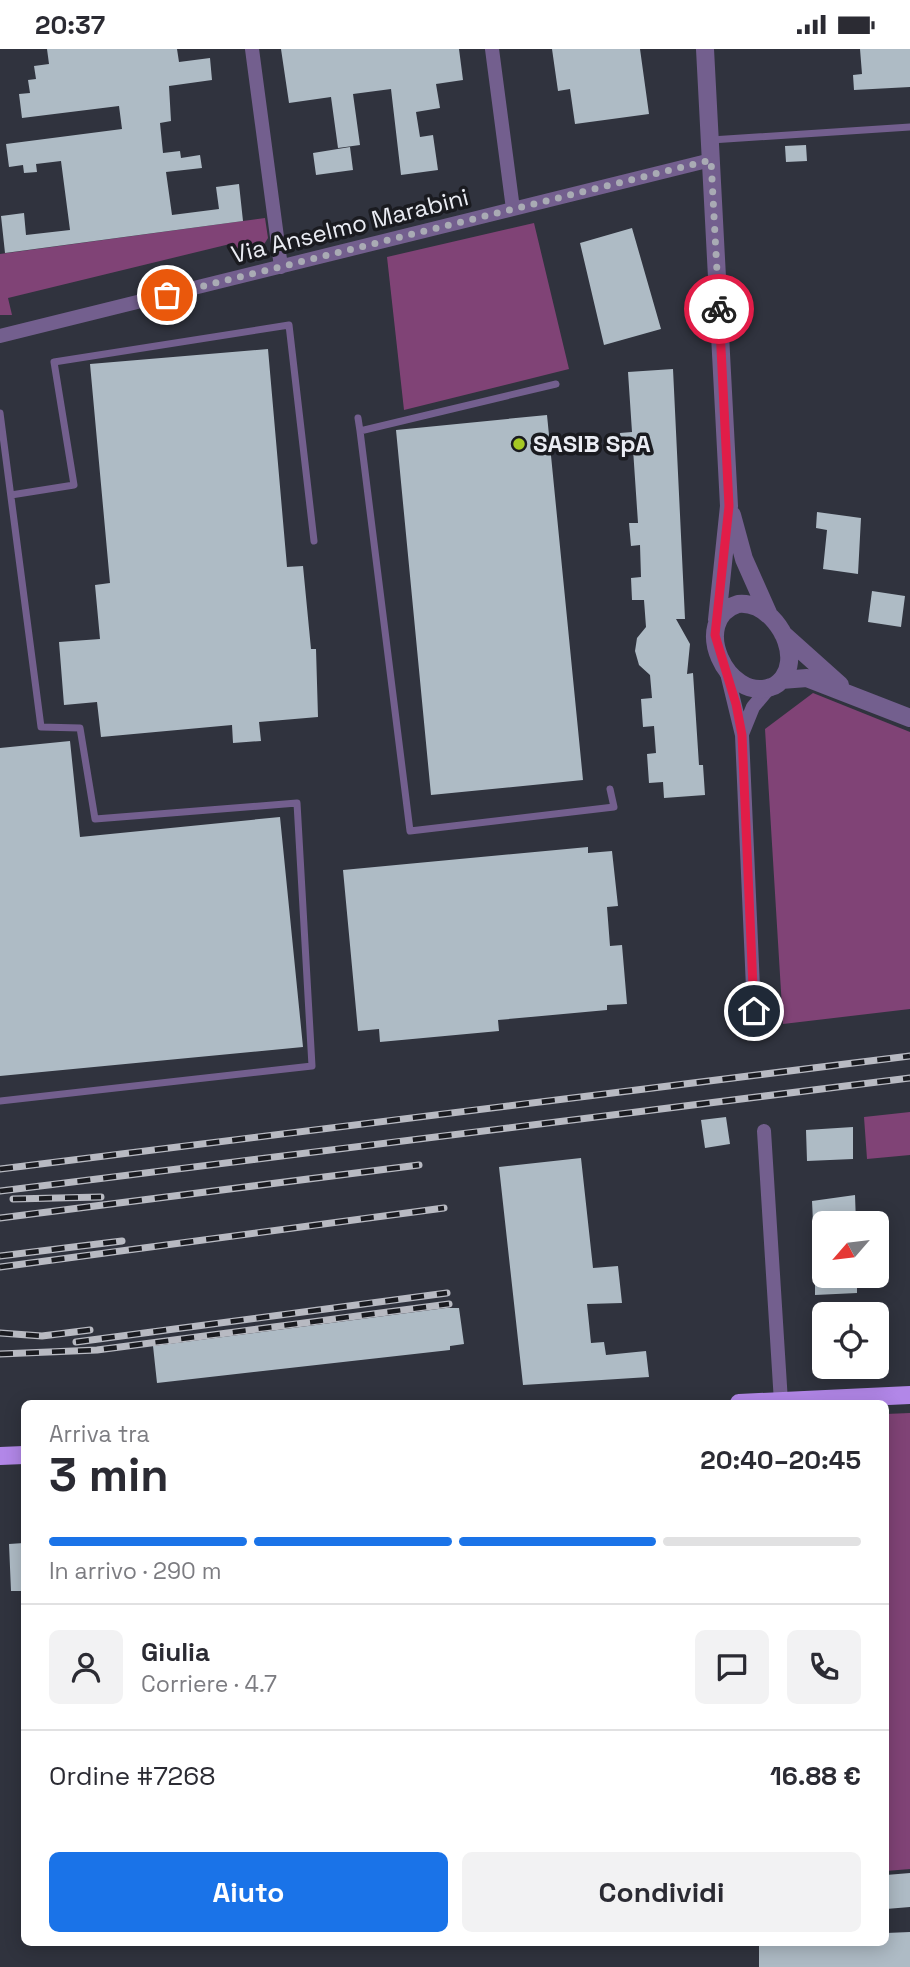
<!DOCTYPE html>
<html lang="it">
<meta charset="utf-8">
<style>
body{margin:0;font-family:"Space Grotesk",sans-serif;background:#f2f2f3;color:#2b2b33;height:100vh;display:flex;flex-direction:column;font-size:26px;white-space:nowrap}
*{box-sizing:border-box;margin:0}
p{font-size:23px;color:#7c7c81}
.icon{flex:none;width:38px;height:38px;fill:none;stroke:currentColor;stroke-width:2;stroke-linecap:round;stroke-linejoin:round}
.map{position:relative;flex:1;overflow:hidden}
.side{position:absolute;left:21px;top:1351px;width:868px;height:546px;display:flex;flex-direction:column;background:#fff;border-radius:10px;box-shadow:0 4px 18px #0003}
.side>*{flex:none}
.needle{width:46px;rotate:242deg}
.tools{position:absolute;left:812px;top:1162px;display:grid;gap:14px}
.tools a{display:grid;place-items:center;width:77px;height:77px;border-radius:10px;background:#fff;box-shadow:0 4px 18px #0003;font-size:35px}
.pin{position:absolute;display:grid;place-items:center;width:60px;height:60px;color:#fff;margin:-30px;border:4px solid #fff;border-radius:50%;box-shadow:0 2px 7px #0007}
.courier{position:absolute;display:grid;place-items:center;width:70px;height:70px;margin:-35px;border:5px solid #e11d48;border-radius:50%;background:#fff;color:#222;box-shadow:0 2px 9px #0007}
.headline em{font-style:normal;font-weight:600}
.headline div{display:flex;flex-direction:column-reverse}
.headline{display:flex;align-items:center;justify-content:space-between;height:119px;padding:0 28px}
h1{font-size:46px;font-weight:600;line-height:52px}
.bar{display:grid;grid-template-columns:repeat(4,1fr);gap:10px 7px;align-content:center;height:84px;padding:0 28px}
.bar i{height:9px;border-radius:5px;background:#e1e1e2}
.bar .current{background:#1a73e8}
.bar p{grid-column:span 4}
.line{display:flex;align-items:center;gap:18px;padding:0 28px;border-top:2px solid #e1e1e2}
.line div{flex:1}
.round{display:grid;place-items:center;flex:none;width:74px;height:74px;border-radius:10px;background:#f2f2f3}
.cta{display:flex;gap:14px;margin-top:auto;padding:14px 28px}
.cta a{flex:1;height:80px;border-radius:10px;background:#1a73e8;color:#fff;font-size:28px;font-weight:600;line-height:80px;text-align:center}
.cta a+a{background:#f2f2f3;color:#2b2b33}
.status{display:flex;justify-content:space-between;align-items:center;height:49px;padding:0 35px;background:#fff;direction:ltr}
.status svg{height:19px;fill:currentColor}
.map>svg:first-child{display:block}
.green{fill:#804376}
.building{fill:#aebbc5}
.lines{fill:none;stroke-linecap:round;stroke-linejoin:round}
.service{stroke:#735f8e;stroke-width:7}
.minor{stroke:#735f8e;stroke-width:14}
.tertiary{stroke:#735f8e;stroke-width:18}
.primary{stroke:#b287e8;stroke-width:18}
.rail-casing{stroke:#b8bac2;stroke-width:7}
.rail{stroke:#1a1b20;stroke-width:4.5;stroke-dasharray:13;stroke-linecap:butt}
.done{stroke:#a9abb4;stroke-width:7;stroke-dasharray:0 12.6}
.route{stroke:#e11d48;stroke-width:9}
.poi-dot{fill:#a5c823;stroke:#1a1b20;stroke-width:2.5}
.labels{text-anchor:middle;stroke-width:7;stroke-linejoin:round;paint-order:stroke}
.street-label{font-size:24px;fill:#eaecf3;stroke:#1a1b20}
.poi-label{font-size:24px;font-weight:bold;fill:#eaecf3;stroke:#1a1b20;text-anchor:start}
</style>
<div class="status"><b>20:37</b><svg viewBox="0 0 49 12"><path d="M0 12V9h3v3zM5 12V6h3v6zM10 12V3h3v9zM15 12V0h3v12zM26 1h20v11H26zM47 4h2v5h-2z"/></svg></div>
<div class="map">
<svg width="910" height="1918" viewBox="0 0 910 1918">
<rect width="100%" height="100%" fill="#30333e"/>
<!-- green -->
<path class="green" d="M265 169 268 189 259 203 238 210 234 194 8 249 12 266H0V205Z
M534 174 569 320 404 361 387 208Z
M813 644 910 683V960L783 975 765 680Z
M910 1063V1106L867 1110 864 1068Z
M910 1364V1820L886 1822V1365Z"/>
<!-- building -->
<path class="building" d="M47 0H177L179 13 210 9 212 31 169 37 171 72 160 74 163 104 180 102 181 109 200 106 202 119 166 123 172 166 219 160 216 138 239 135 243 172 5 204 1 167 24 164 26 186 70 181 61 112 36 115 37 123 24 124 23 116 9 118 6 95 122 80 119 57 22 69 19 45 30 44 28 31 36 30 34 17 49 15Z
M281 0H459L463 31 436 35 440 59 416 63 420 88 433 86 438 121 401 126 391 40 353 45 360 96 338 99 331 48 289 54Z
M552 0H640L649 65 575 75 570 40 558 42Z
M860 0H910V38L854 41 853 26 862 25Z
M806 96 807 112 786 113 785 97Z
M350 98 353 121 316 126 313 104Z
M632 179 661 280 604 296 580 194Z
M268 300 287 518 303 517 311 600H316L318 668 259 673 261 692 233 694 232 676 101 688 97 653 64 656 59 593 100 590 95 536 110 534 90 315Z
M673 320 685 570H676L690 595 687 625 693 624 699 716H703L705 746 664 749 663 733 649 734 647 705 656 704 654 677 643 678 641 650 652 649 650 626 639 616 635 602 637 589 646 578 644 551H632L631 529 641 528 640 496 631 497 629 474H638L633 400 621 401 620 384 632 383 628 323Z
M547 366 583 731 431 746 396 381Z
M817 463 861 469 858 525 823 520 827 481 816 479Z
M872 542 905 547 901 578 868 573Z
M70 692 80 788 280 768 303 998 0 1027V699Z
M588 798V804L612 802 618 857 607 858 610 897 622 896 627 955 607 956V961L498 971 499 982 380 993 379 980 358 982 343 821Z
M726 1068 730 1095 705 1099 701 1071Z
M853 1078V1110L807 1112 806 1081Z
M581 1109 593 1219 618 1217 622 1254 587 1255 591 1294 604 1293 606 1306 646 1302 649 1328 523 1336 499 1118Z
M855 1146 856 1174H813L812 1152Z
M815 1227H857V1244L815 1246Z
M446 1259H459L464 1295 450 1297V1301L157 1334 153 1297Z
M24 1494V1542H11L9 1495Z
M910 1824V1858L886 1860V1826Z
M910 1883V1918H759V1894H886V1884Z"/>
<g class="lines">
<!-- service -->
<path class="service" d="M711 91 910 78
M556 335 360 382 410 782 614 758 610 740
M0 364 41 678 80 679 95 770 297 754 312 1017 0 1052
M358 369 360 382
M11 446 74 436 54 313 289 276 314 492"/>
<!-- minor -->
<path class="minor" d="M252 0 281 218
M492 0 513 160
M0 287 711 111
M726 620 742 686 754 962
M742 685 753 658 769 639
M764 1082 781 1353"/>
<!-- tertiary -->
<path class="tertiary" d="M705 0 729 457 717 571
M732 466 744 510 768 564
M738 555C766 552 792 586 789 613 788 624 781 635 771 638 727 654 689 571 738 555Z
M783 585 840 636
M781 631 807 629 910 669"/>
<!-- primary -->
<path class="primary" d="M739 1354 910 1346
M0 1407 24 1406"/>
<defs>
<path id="rail" d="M0 1120 910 1007
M0 1142 910 1029
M13 1150 101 1148
M0 1169 419 1116
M0 1207 122 1192
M0 1218 444 1159
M0 1284 42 1287 90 1281
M76 1293 447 1244
M0 1305 97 1301 449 1255"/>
</defs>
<!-- rail casing -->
<use href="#rail" class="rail-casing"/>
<!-- rail -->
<use href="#rail" class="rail"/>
</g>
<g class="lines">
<!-- done -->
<path class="done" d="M167 246 711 111 719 260"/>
<!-- route -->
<path class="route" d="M719 260 729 457 715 586 736 655 742 686 754 962"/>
</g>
<!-- markers -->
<circle class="poi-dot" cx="519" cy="395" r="7"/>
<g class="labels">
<!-- street labels -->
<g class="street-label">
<text transform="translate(350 177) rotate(-14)" y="8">Via Anselmo Marabini</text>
</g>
<!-- poi labels -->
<g class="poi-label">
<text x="533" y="403">SASIB SpA</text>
</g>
</g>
</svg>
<div class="tools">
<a><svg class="needle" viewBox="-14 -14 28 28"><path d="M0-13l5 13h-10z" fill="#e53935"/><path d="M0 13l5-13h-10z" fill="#7c7c81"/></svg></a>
<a><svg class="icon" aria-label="locate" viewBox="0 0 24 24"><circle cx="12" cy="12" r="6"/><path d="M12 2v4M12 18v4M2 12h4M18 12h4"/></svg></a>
</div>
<div class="pin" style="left:167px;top:246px;background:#ea580c"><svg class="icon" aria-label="bag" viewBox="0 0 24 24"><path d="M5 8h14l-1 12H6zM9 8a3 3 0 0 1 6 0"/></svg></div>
<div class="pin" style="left:754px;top:962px;background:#1f2937"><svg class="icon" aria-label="home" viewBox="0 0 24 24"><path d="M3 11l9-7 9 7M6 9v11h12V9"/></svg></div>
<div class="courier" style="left:719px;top:260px"><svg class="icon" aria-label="bike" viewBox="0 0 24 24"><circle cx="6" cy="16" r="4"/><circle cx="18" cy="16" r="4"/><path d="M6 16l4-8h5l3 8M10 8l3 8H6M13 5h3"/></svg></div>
<section class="side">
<div class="headline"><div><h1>3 min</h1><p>Arriva tra</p></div><em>20:40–20:45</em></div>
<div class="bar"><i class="current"></i><i class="current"></i><i class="current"></i><i></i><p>In arrivo · 290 m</p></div>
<div class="line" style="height:126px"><a class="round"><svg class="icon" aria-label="person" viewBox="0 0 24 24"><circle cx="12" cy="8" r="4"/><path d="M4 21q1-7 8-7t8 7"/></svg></a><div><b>Giulia</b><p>Corriere · 4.7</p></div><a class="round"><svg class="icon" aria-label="chat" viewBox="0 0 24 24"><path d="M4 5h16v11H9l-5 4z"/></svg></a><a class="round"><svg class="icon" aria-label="phone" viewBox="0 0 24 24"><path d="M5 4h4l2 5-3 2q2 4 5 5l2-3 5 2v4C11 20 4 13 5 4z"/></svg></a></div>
<div class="line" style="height:91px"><div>Ordine #7268</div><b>16.88 €</b></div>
<div class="cta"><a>Aiuto</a><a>Condividi</a></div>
</section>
</div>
